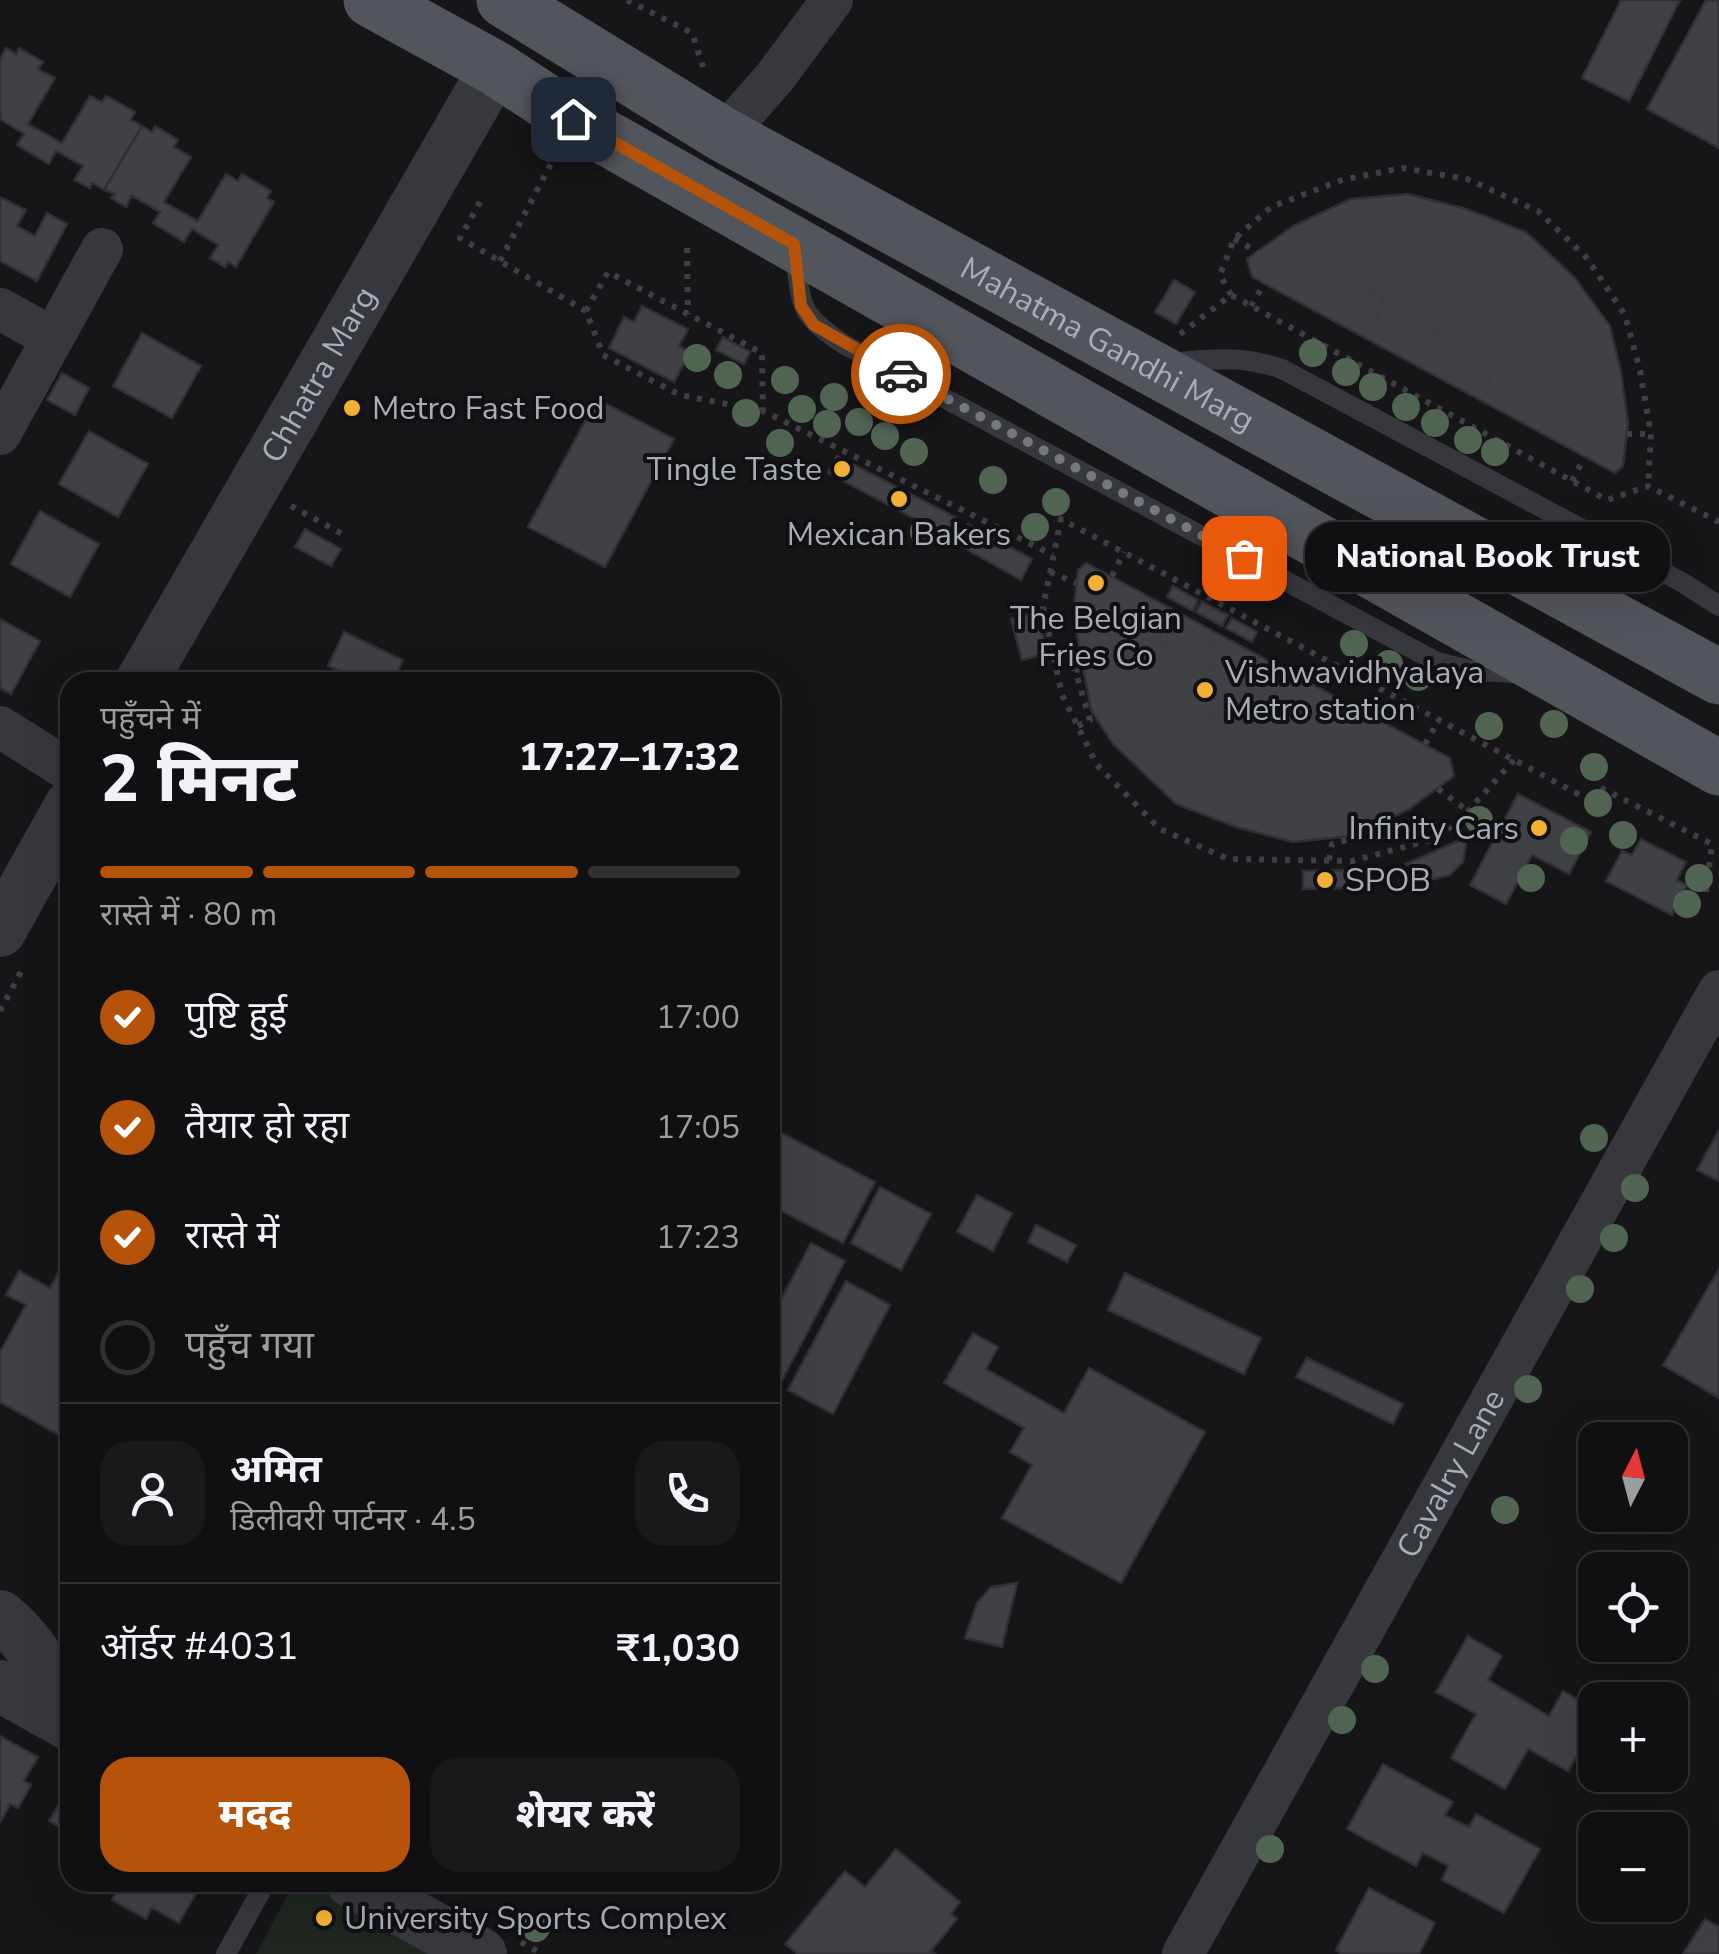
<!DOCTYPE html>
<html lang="hi">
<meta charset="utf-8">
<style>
body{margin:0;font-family:"Nunito Sans","Noto Sans Devanagari",sans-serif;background:#19191b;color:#f1f3f6;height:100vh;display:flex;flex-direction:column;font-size:38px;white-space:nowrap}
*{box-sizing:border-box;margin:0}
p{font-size:32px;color:#9c9d9f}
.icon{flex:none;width:55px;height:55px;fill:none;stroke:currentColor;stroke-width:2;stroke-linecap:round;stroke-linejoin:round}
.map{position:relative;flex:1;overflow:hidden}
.details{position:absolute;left:60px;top:672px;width:720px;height:1220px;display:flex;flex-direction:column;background:#101012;border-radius:30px;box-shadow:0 10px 40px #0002,0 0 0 2px #303032}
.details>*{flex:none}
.needle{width:65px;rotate:6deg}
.tools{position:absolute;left:1578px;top:1422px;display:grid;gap:20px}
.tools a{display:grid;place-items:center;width:110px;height:110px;border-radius:20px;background:#101012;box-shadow:0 10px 40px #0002,0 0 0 2px #303032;font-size:50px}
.pin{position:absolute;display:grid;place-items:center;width:85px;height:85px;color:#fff;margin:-42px;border-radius:20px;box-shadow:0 5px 15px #0006}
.courier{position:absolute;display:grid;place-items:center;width:100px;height:100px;margin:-50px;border:8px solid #b45309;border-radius:50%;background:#fff;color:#222;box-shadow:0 2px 12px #0007}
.bubble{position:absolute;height:70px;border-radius:30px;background:#101012;box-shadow:0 10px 40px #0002,0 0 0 2px #303032;font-size:32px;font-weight:800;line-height:70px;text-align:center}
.headline em{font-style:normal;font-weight:800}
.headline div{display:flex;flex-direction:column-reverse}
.headline{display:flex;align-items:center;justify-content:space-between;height:170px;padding:0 40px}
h1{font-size:65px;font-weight:800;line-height:75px}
.bar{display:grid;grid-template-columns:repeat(4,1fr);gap:15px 10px;align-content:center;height:120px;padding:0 40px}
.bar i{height:12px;border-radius:8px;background:#303032}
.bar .on{background:#b45309}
.bar p{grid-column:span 4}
.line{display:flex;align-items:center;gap:25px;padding:0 40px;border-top:2px solid #303032}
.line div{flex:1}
.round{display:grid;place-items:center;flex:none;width:105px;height:105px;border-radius:30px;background:#19191b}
ol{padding:0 40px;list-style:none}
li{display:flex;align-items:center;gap:30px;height:110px}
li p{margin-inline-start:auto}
li .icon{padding:10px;border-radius:50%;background:#b45309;color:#fff;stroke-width:4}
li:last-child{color:#9c9d9f}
li i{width:55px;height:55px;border:5px solid #303032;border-radius:50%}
.cta{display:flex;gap:20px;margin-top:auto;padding:20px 40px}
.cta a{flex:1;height:115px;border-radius:30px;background:#b45309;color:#fff;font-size:40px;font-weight:800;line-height:115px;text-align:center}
.cta a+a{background:#19191b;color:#f1f3f6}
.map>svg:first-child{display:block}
.green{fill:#1e261f}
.building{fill:#404145;stroke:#303034;stroke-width:2.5}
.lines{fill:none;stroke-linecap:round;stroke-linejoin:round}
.path{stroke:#3d3f44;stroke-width:6;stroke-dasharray:5 8;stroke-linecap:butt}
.service{stroke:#37383d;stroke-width:20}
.minor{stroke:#37383d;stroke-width:42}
.tertiary{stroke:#37383d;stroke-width:52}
.primary{stroke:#53555c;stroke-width:55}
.tree{fill:#506452}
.done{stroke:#757880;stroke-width:10;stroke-dasharray:0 18}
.route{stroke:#b45309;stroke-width:12}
.poi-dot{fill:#f2b134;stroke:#111113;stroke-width:4}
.labels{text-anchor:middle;stroke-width:8;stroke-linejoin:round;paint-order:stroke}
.street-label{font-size:32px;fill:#a8adb8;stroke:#111113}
.poi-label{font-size:32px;fill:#a8adb8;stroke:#111113;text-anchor:start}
</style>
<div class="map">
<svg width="1719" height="1954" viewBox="0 0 1719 1954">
<rect width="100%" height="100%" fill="#161618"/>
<!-- green -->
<path class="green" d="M295 1882 309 1883 435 1954H256Z"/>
<!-- building -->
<path class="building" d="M1621 0H1680L1629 101 1582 78Z
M1706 0H1719V148L1647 109Z
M6 48 16 54 19 48 43 62 38 69 55 78 28 124 62 143 90 96 102 102 106 96 135 112 131 120 142 126 104 190 92 183 90 188 74 180 83 166 56 151 49 164 17 145 24 134 0 119V59Z
M142 126 152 132 155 126 178 140 174 147 191 157 164 202 198 221 226 174 238 181 242 174 271 191 267 198 274 202 236 267 228 262 225 267 210 258 218 245 192 229 184 242 153 223 160 212 132 196 126 207 111 198 115 194 104 190Z
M1408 194 1466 209 1526 232 1575 278 1610 326 1621 372 1628 423 1623 466 1615 473 1252 277 1247 259 1293 226 1351 199Z
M0 197 26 210 17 226 35 236 47 213 67 224 37 281 0 261Z
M1174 280 1195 292 1176 324 1155 312Z
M642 306 688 329 679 346 690 352 674 382 609 348 624 317 634 322Z
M142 333 201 366 172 418 113 386Z
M723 337 750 352 744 364 716 350Z
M62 373 89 388 75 415 47 400Z
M597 399 674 439 605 567 528 527Z
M89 431 148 464 118 517 59 484Z
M837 456 957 518 947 536 828 473Z
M40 511 99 544 70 597 11 564Z
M968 524 1032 559 1021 580 957 544Z
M305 529 341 549 331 566 295 547Z
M1086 563 1450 758 1454 776 1408 810 1351 836 1293 842 1236 827 1176 804 1113 744 1091 710 1073 613 1078 570Z
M1173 586 1198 600 1193 611 1167 597Z
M1202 601 1228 615 1222 626 1196 612Z
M1036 612 1048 653 1022 660 1011 619Z
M1232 618 1257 632 1252 642 1226 628Z
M0 619 40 641 11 694 0 688Z
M344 632 403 660 393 682H364L328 666Z
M1518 794 1591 832 1569 874 1532 855 1506 904 1470 885Z
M1467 837 1463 862 1450 875 1435 879 1424 877 1406 864Z
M1641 839 1686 862 1677 880 1687 885 1672 915 1606 881 1622 851 1632 855Z
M1347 870 1348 888 1303 889V871Z
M770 1127 875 1182 843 1243 770 1205Z
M1719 1130V1181L1697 1170Z
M880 1187 931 1214 901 1270 851 1243Z
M977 1195 1012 1213 993 1251 957 1232Z
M1036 1225 1076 1245 1067 1262 1028 1242Z
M811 1243 845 1261 770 1403V1320Z
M63 1264 70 1268V1441L0 1402V1352L26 1305 6 1295 19 1271 50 1288Z
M1719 1269V1398L1663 1365Z
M1125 1273 1261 1338 1244 1374 1108 1310Z
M846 1281 890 1305 833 1414 788 1390Z
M973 1333 998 1347 986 1369 1064 1413 1089 1368 1205 1432 1121 1583 1002 1518 1032 1465 1010 1452 1024 1428 944 1383Z
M1307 1358 1403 1404 1393 1424 1296 1377Z
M1017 1583 1002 1647 965 1638 977 1603 991 1587Z
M1468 1636 1502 1656 1488 1680 1549 1716 1563 1691 1595 1710V1724L1568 1771 1528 1749 1505 1789 1451 1758 1476 1714 1436 1692Z
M0 1736 38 1757 24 1781 31 1785 18 1808 10 1804 0 1823Z
M1383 1764 1453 1802 1445 1815 1469 1827 1476 1814 1540 1849 1504 1913 1442 1880 1448 1866 1423 1853 1416 1866 1347 1829Z
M68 1789 70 1790V1833L49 1821Z
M896 1849 960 1902 951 1914 957 1919 931 1951 935 1954H798L785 1944 845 1871 865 1887Z
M122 1882H184L198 1890 179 1923 152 1908 146 1919 112 1900Z
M1369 1888 1435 1923 1419 1954H1342L1336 1950Z
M1705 1919 1719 1927V1954H1683Z"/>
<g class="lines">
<!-- path -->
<path class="path" d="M627 0 692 33 703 67
M480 202 460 238 586 311 603 355 680 395 763 411 1053 555
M1234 239 1258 252
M687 248 688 314
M500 261 555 156
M1231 295 1220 275 1234 239 1271 207 1342 180 1402 168 1467 179 1538 211 1586 257 1625 315 1640 371 1651 434 1648 486
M1341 295 1349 281 1437 332 1428 345
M1353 302 1417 338
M1251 306 1264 284
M586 311 608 272 762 353 763 411
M1180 334 1231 295 1607 500 1648 486 1719 522
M1476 372 1536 405
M1627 434H1651
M1572 481 1584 458
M291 506 346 536
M1050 572 1076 583
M1112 576 1124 552
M1157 616 1147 634 1231 678 1198 742
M1174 625 1226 652
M1153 626 1236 669 1241 661
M1078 726 1090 720 1075 670 1119 666
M1425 744 1439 720
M1514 760 1468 811 1438 838 1352 861 1228 859 1160 829 1097 765 1062 695 1043 607 1061 519 1593 802 1599 787 1712 844 1706 892
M1438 789 1468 811
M1329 860 1332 844 1378 831 1347 792
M0 1011 23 968
M521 1942 542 1954"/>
<!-- service -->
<path class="service" d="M795 254C802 308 798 314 845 345L1437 662 1474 671 1518 673
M1169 363C1209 359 1243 355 1282 369L1685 584 1719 606
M226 1954 266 1882"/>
<!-- minor -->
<g class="minor">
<path d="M724 135 775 77 832 0"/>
<path d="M0 309 53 338"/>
<path d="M0 434 102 249"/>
<path d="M0 727 70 771"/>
<path id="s1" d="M1183 1954 1719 991"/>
</g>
<!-- tertiary -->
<g class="tertiary">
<path id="s2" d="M141 682 495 68"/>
<path d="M0 931 70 806"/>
<path d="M0 1616C32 1641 49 1677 70 1712"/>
<path d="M0 1686 70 1725"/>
<path d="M352 1882 481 1954"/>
</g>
<!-- primary -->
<g class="primary">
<path d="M371 0 495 68 573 119 1719 768"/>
<path id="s3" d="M504 0 724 135 1719 677"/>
</g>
</g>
<!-- trees -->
<g class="tree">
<circle cx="1313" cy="353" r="14"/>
<circle cx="697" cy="358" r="14"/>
<circle cx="1346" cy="372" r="14"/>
<circle cx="728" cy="375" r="14"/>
<circle cx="785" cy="380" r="14"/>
<circle cx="1373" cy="387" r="14"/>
<circle cx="834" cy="397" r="14"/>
<circle cx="1406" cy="407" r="14"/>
<circle cx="802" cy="409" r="14"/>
<circle cx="746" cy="413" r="14"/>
<circle cx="859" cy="422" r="14"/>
<circle cx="1435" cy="423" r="14"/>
<circle cx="827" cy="424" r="14"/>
<circle cx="885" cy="436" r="14"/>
<circle cx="1468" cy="440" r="14"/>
<circle cx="780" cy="443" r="14"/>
<circle cx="914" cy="452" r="14"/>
<circle cx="1495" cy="452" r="14"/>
<circle cx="993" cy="480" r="14"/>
<circle cx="1056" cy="502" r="14"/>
<circle cx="1035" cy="527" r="14"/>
<circle cx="924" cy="532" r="14"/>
<circle cx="1262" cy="553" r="14"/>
<circle cx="1235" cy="576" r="14"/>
<circle cx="1354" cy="644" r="14"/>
<circle cx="1389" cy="664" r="14"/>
<circle cx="1418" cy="677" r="14"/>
<circle cx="1554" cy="724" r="14"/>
<circle cx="1489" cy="726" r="14"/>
<circle cx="1594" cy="767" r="14"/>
<circle cx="1598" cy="803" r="14"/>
<circle cx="1479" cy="820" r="14"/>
<circle cx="1623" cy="835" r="14"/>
<circle cx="1574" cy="841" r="14"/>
<circle cx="1531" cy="878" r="14"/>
<circle cx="1699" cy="878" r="14"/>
<circle cx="1687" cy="904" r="14"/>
<circle cx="1594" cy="1138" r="14"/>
<circle cx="1635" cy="1188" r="14"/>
<circle cx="1614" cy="1238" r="14"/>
<circle cx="1580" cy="1289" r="14"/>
<circle cx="1528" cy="1389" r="14"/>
<circle cx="1505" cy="1510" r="14"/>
<circle cx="1375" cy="1669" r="14"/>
<circle cx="1342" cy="1720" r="14"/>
<circle cx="1270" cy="1849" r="14"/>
<circle cx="536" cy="1928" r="14"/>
</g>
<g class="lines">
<!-- done -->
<path class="done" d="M901 374 1244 558"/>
<!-- route -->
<path class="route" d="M573 119 794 244 801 306 814 325 901 374"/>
</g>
<!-- markers -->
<g class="poi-dot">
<circle cx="352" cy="408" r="10"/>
<circle cx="842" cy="469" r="10"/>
<circle cx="899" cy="499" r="10"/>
<circle cx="1096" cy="583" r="10"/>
<circle cx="1205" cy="690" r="10"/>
<circle cx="1539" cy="828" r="10"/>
<circle cx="1325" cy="880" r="10"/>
<circle cx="324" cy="1918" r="10"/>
</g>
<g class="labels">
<!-- street labels -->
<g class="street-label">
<text dy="11" stroke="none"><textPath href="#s3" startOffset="695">Mahatma Gandhi Marg</textPath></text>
<text dy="11" stroke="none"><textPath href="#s2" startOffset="355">Chhatra Marg</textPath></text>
<text dy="11" stroke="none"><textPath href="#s1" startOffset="550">Cavalry Lane</textPath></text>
</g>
<!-- poi labels -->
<g class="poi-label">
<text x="372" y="419">Metro Fast Food</text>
<text x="822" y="480" text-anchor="end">Tingle Taste</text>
<text x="899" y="545" text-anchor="middle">Mexican Bakers</text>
<text x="1096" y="629" text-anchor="middle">The Belgian<tspan x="1096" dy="37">Fries Co</tspan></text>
<text x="1225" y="683">Vishwavidhyalaya<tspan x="1225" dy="37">Metro station</tspan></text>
<text x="1519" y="839" text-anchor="end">Infinity Cars</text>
<text x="1345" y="891">SPOB</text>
<text x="344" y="1929">University Sports Complex</text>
</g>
</g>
</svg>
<div class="tools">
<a><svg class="needle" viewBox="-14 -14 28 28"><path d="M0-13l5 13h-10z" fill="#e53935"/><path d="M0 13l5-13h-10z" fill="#9c9d9f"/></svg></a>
<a><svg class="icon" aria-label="locate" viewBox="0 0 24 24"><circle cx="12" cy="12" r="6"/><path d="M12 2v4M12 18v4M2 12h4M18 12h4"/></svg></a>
<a>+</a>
<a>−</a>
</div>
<div class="pin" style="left:1244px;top:558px;background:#ea580c"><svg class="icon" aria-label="bag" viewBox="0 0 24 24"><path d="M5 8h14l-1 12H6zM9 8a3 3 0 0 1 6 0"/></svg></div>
<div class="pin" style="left:573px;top:119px;background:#1f2937"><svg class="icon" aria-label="home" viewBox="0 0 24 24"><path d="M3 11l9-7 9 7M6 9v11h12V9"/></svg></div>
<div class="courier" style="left:901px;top:374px"><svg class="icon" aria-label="car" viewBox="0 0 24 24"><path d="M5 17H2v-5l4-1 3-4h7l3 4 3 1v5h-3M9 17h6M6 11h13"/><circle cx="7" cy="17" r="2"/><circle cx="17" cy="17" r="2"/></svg></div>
<div class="bubble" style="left:1305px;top:522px;width:365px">National Book Trust</div>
<section class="details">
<div class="headline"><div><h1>2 मिनट</h1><p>पहुँचने में</p></div><em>17:27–17:32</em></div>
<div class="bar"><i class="on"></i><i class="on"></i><i class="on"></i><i></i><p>रास्ते में · 80 m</p></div>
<ol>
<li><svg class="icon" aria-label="check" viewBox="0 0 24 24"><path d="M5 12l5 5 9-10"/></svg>पुष्टि हुई<p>17:00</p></li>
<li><svg class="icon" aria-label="check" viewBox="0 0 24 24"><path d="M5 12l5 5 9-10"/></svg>तैयार हो रहा<p>17:05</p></li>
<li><svg class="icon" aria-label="check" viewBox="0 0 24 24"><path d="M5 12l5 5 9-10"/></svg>रास्ते में<p>17:23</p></li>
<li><i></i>पहुँच गया</li>
</ol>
<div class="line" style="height:180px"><a class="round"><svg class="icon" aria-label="person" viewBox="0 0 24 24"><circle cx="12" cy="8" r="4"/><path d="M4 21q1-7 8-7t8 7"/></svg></a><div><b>अमित</b><p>डिलीवरी पार्टनर · 4.5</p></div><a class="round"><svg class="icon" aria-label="phone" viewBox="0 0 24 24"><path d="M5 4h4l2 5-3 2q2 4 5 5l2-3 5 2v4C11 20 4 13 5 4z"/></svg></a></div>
<div class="line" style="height:130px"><div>ऑर्डर #4031</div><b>₹1,030</b></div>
<div class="cta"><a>मदद</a><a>शेयर करें</a></div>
</section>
</div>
